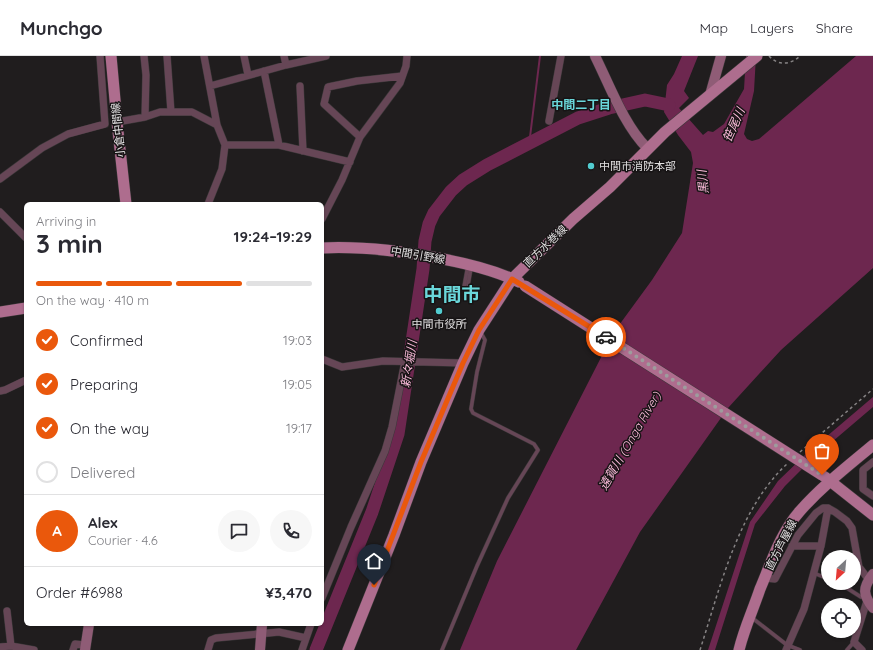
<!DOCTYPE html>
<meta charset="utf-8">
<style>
body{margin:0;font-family:Quicksand,"Noto Sans JP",sans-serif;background:#f7f7f7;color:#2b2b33;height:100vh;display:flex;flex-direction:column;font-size:15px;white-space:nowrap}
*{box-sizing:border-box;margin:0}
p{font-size:13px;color:#7c7c81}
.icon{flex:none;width:22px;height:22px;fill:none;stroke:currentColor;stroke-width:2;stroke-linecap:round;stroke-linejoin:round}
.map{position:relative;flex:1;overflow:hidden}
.details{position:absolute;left:24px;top:146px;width:300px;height:424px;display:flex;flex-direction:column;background:#fff;border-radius:6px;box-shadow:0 1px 3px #0004}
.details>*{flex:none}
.needle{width:26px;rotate:206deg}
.tools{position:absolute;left:821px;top:494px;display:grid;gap:8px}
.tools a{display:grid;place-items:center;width:40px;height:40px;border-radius:50%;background:#fff;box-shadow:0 1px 3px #0004;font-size:20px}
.pin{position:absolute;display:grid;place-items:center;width:34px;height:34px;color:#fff;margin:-41px -17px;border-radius:50% 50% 50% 0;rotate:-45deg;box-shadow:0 0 4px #0007}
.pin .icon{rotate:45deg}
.courier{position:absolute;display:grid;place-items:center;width:40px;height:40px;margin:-20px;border:3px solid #ea580c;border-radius:50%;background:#fff;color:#222;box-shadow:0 1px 5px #0007}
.head em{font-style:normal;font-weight:800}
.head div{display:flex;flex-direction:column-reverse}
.head{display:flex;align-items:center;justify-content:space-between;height:68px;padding:0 12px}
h1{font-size:26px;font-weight:800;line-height:30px}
.bar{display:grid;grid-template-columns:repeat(4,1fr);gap:6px 4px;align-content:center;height:48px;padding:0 12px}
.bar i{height:5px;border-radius:3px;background:#e1e1e2}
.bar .selected{background:#ea580c}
.bar p{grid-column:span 4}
.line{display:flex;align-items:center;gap:10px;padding:0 12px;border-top:1px solid #e1e1e2}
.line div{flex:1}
.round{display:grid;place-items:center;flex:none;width:42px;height:42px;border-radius:21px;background:#f7f7f7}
ol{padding:0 12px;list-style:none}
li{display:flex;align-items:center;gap:12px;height:44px}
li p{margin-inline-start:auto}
li .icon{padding:4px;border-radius:50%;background:#ea580c;color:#fff;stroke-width:4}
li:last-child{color:#7c7c81}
li i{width:22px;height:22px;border:2px solid #e1e1e2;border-radius:50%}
header{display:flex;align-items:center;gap:24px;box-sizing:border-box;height:56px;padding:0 20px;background:#fff;border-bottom:1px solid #e1e1e2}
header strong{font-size:19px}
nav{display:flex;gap:22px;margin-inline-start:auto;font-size:14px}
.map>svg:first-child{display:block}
.water{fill:#6d274f}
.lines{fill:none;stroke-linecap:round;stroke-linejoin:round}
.stream{stroke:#6d274f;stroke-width:2}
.river{stroke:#6d274f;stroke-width:13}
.lane-casing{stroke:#3b3839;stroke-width:4.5}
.street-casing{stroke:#3b3839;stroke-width:8}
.secondary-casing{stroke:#3b3839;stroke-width:11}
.primary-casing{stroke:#3b3839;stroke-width:12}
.path{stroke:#868384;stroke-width:1.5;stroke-dasharray:3 3;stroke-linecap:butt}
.lane{stroke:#664656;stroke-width:3.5}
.street{stroke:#664656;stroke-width:7}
.secondary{stroke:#8f5c76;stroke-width:10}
.primary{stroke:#ae6d8e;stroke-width:11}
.primary-bridge-casing{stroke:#3b3839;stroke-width:12;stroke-linecap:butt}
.primary-bridge{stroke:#ae6d8e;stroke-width:11}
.done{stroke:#9e9c9d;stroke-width:4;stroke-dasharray:0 7.2}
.route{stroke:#ea580c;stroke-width:5}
.poi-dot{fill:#52ccd0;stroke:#171415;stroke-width:1.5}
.labels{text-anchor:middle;stroke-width:3;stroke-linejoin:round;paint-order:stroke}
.street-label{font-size:11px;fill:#e2e0e1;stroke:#171415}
.poi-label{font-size:11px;fill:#e2e0e1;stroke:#171415;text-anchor:start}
.neighbourhood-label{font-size:12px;font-weight:bold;fill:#6ad7da;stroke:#171415}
.water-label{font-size:12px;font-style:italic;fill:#fbbbda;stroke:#171415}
.town-label{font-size:19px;font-weight:bold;fill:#6ad7da;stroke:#171415}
</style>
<header>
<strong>Munchgo</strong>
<nav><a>Map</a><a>Layers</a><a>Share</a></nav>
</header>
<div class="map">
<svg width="873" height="594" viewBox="0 0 873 594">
<rect width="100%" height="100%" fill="#201d1e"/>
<!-- water -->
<path class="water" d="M682 0H698L684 35 689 42 679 52 703 79 708 75 713 76 724 68 744 33 746 0H756L754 35 744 78 747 83 752 85 759 83 856 0H873V212L781 294 728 352 640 476 576 594H460L497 505 614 276 652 224 682 177 693 107 691 96 678 79 664 56 667 29 674 18Z
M873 341V351L812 403 785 430 755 468 715 594H708L750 466 778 425 806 398Z"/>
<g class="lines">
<!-- stream -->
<path class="stream" d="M531 86 530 81 540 0"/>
<!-- river -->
<path class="river" d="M316 594 372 456 398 378 423 213 425 185 429 168 434 157 451 135 463 124 487 109 578 62 609 52 645 44 669 49"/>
<defs>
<path id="lane" d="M468 209 464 231 472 234V231L468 229 471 212
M814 517 828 523
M839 527 861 541H865
M751 561 787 589 800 594
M442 594 477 510 508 442 538 394 534 388 473 357 471 353 477 316 485 284 480 275
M847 594 854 586"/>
<path id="street" d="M144 0 146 19 145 61
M167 0 171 56
M204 0 217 69 225 89 222 113 208 148
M244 0 248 19
M284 0 286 9
M264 15 279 89
M210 30 286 9 326 0
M300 30 303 95
M549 65 561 0
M117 66 145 61 160 56H192L217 69
M360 81 324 48 328 31 357 25 402 20
M225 89H279L350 106
M0 123 42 92 68 78 105 68 100 0
M0 156 26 182
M322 163 342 124 360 81 400 27 406 10 407 0
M322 303 342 311 383 305 463 307
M0 335 5 334 26 324
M873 406 863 414V433L873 440
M792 490H821
M765 522 775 523 798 479 816 457 823 452H828L835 456 847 465 852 472 859 511 869 524
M322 542 351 471 385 395 392 371 405 305
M7 555 11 590
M0 591 11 590 34 594
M73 594 75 588 85 589
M208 594 211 584 216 582 279 576 306 582
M302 594 311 568
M786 594 804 553 821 490 828 452
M862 594 854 586 866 548 869 546"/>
<path id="secondary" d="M595 0C610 30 624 69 647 92
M710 39 721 0
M873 518C862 532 863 539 873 552
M85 594 89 568
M260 594 262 568"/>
<path id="primary" d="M111 0 117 66 126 148
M322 192C364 190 402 195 443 203 469 208 495 214 519 226
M0 256 26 252
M825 421 873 459
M348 594 394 479 421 406 463 307 479 274 512 223 573 163 610 131 665 76 757 0
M739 594C744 573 753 554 760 533 771 507 781 476 800 455 822 430 848 410 873 389"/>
</defs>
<!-- lane casing -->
<use href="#lane" class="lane-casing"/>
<!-- street casing -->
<use href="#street" class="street-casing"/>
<!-- secondary casing -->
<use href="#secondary" class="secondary-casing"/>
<!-- primary casing -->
<use href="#primary" class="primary-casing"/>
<!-- path -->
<path class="path" d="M769 0C778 10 790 9 800 0
M800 396 873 333
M700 594C720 532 738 453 787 408"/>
<!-- lane -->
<use href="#lane" class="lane"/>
<!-- street -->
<use href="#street" class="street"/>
<!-- secondary -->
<use href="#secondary" class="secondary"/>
<!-- primary -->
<use href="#primary" class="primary"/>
<defs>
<path id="primary-bridge" d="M525 230 822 419"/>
</defs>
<!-- primary-bridge casing -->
<use href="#primary-bridge" class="primary-bridge-casing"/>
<!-- primary-bridge -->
<use href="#primary-bridge" class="primary-bridge"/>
</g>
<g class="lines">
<!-- done -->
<path class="done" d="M606 281 822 419"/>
<!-- route -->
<path class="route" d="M374 529 421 406 463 307 479 274 512 223 606 281"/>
</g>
<!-- markers -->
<g class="poi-dot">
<circle cx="591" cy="110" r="4"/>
<circle cx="439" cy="255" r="4"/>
</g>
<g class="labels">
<!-- street labels -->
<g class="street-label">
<text transform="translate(118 74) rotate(-96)" y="4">小倉中間線</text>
<text transform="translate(545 190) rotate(-44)" y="4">直方水巻線</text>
<text transform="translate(418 199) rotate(10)" y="4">中間引野線</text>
<text transform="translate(781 489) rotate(-63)" y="4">直方芦屋線</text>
</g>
<!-- poi labels -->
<g class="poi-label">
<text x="599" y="114">中間市消防本部</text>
<text x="439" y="272" text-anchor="middle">中間市役所</text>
</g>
<!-- neighbourhood labels -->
<g class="neighbourhood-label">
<text x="581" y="53">中間二丁目</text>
</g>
<!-- water labels -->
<g class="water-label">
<text transform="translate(734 69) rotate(-66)" y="4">笹尾川</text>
<text transform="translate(703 126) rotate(-96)" y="4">黒川</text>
<text transform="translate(409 308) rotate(-81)" y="4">新々堀川</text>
<text transform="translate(630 385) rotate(-60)" y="4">遠賀川 (Onga River)</text>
</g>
<!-- town labels -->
<g class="town-label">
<text x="452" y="245">中間市</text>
</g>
</g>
</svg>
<div class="tools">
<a><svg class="needle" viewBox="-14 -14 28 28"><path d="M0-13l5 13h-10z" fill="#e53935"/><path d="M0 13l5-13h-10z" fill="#7c7c81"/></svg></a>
<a><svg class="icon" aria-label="locate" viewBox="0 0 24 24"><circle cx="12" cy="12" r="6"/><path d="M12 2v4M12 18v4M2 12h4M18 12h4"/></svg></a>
</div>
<div class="pin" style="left:822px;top:419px;background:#ea580c"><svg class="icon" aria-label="bag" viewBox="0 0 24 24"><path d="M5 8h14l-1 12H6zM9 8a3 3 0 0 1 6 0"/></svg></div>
<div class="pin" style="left:374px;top:529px;background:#1f2937"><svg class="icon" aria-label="home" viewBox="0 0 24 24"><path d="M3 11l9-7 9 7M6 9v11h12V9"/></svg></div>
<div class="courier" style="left:606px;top:281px"><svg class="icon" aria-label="car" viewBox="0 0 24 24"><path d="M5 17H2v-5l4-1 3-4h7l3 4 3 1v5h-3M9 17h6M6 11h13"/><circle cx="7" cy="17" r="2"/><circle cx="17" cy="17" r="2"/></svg></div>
<section class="details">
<div class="head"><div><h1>3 min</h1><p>Arriving in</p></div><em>19:24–19:29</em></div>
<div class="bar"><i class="selected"></i><i class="selected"></i><i class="selected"></i><i></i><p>On the way · 410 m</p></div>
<ol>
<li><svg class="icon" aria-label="check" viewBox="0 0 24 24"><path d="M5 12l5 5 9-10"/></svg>Confirmed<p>19:03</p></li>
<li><svg class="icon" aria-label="check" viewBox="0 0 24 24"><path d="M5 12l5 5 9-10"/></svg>Preparing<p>19:05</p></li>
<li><svg class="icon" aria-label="check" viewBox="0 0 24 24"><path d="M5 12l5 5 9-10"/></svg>On the way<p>19:17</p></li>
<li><i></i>Delivered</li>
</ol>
<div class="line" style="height:72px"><b class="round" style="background:#ea580c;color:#fff">A</b><div><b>Alex</b><p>Courier · 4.6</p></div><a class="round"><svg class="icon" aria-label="chat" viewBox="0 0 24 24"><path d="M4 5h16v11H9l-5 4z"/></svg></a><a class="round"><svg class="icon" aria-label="phone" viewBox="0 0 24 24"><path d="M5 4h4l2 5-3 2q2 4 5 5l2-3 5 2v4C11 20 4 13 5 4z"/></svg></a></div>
<div class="line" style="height:52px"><div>Order #6988</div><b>¥3,470</b></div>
</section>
</div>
